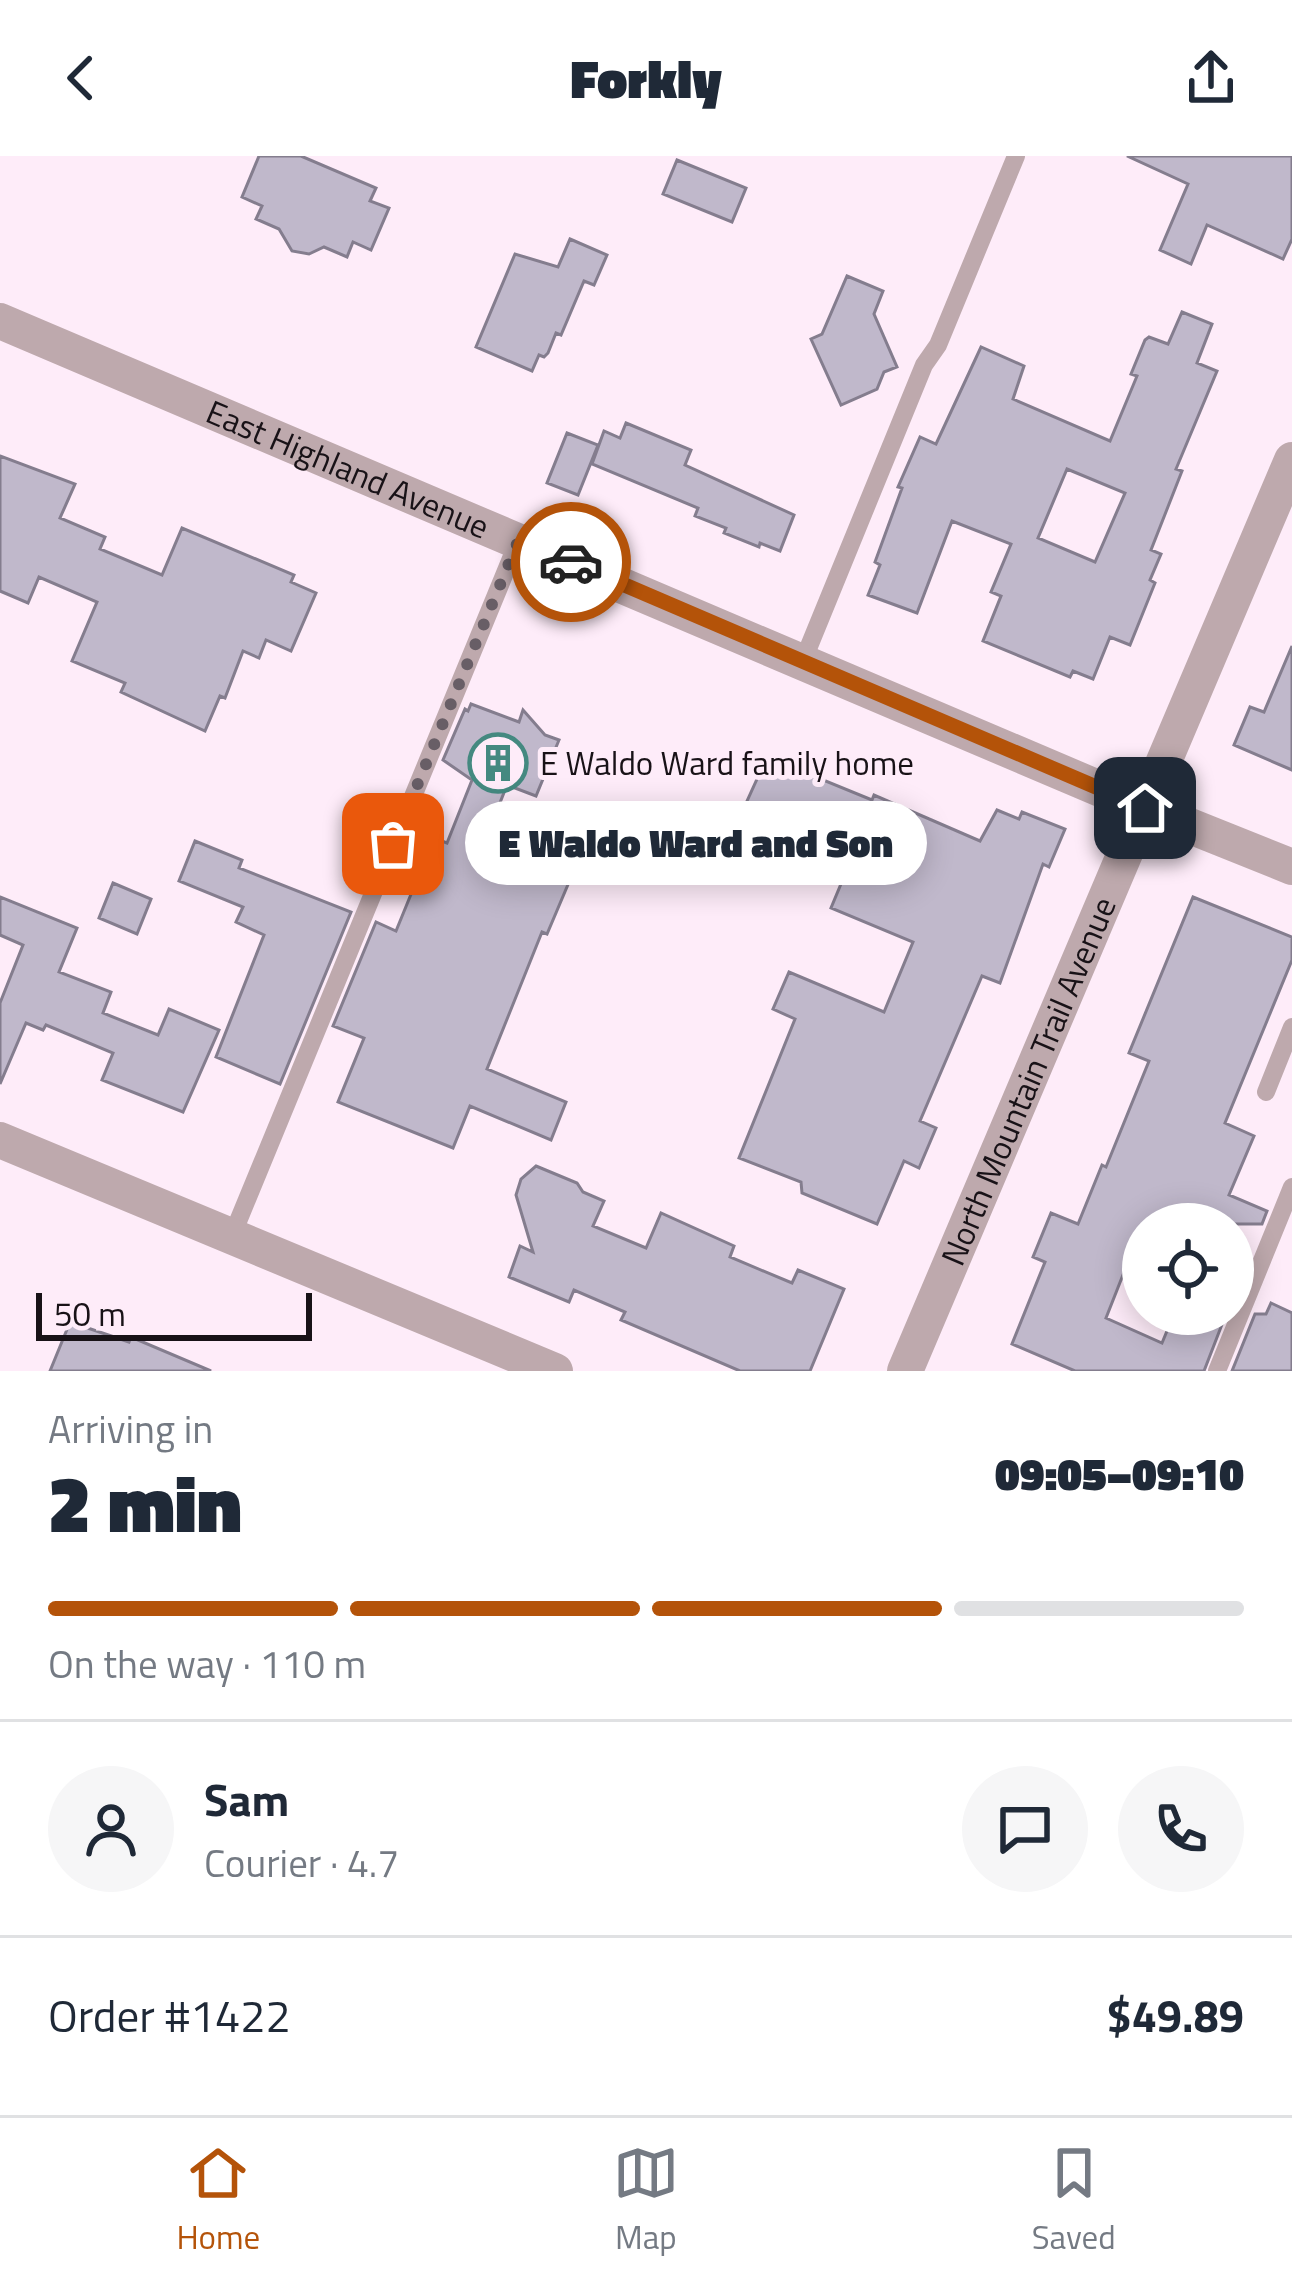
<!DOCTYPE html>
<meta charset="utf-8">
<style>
body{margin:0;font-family:"Titillium Web",sans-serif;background:#f6f6f7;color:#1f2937;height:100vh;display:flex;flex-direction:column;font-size:45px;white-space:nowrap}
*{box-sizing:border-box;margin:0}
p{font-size:39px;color:#747a83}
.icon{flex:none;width:66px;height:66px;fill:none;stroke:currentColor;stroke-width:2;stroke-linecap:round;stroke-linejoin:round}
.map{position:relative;height:1215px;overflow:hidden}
.panel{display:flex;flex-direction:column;background:#fff;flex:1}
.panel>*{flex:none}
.buttons{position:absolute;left:1122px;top:1047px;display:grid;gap:24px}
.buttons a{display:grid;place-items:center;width:132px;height:132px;border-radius:50%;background:#fff;box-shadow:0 6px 30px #0003;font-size:60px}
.scale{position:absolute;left:36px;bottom:30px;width:276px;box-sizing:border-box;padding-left:12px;border:6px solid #181217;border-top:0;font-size:33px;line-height:42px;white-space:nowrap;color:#181217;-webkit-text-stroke:9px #feecf9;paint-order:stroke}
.pin{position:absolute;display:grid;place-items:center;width:102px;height:102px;color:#fff;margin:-51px;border-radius:24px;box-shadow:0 6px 18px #0006}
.courier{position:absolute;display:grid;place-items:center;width:120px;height:120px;margin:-60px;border:9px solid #b45309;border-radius:50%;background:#fff;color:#222;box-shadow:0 3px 15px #0007}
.bubble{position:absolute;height:84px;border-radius:42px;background:#fff;box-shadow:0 6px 30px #0003;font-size:39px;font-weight:800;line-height:84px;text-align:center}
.summary em{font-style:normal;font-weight:800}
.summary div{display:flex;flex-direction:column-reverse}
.summary{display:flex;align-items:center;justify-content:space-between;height:204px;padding:0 48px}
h1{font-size:78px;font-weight:800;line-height:90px}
.bar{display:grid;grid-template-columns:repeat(4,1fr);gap:18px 12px;align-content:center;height:144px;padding:0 48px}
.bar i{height:15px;border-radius:9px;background:#e0e1e3}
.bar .current{background:#b45309}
.bar p{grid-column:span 4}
.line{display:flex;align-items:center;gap:30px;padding:0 48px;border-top:3px solid #e0e1e3}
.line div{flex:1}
.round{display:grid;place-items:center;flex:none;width:126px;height:126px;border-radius:63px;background:#f6f6f7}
header{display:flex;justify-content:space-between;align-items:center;height:156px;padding:0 48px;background:#fff;font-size:54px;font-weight:800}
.menu{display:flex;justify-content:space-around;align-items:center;height:168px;border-top:3px solid #e0e1e3;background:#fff;font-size:33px;color:#747a83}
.menu a{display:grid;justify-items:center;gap:6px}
.menu .current{color:#b45309}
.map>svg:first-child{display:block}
.building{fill:#c0b8cb;stroke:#847d8e;stroke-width:3;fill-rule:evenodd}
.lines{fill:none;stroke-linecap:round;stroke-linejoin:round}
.lane{stroke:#bea9ad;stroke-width:18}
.street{stroke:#bea9ad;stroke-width:36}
.done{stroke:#685e66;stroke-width:12;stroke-dasharray:0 21.6}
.route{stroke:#b45309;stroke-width:15}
.labels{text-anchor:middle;stroke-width:10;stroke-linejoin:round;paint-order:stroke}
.street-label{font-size:33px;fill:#181217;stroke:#feecf9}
.poi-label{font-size:33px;fill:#181217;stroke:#feecf9;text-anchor:start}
</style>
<header><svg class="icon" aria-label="back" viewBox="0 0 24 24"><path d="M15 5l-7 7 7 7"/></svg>Forkly<svg class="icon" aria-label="share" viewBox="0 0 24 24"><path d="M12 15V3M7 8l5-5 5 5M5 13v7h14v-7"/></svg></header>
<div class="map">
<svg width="1292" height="1215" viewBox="0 0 1292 1215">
<rect width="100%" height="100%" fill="#feecf9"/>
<!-- building -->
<path class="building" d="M259 0H301L376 32 370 45 389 52 371 94 353 86 347 101 324 91 309 98 292 95 279 73 256 63 262 50 242 41Z
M1127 0H1292V83L1283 103 1207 69 1191 108 1160 94 1188 28Z
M677 4 746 32 732 66 663 38Z
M570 83 607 99 594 129 584 125 561 179 556 177 548 197 544 201 539 199 532 215 476 191 515 98 558 111Z
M847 120 883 135 874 158 897 211 884 216 877 233 841 249 811 183 822 178Z
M1182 156 1212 168 1197 207 1217 215 1176 313 1182 315 1151 394 1161 398 1150 424 1155 427 1130 489 1110 481 1093 523 1073 515 1070 521 983 485 1001 440 991 436 1011 388 952 365 917 457 868 439 880 409 875 406 902 332 898 331 920 281 936 288 981 191 1024 210 1013 243 1110 285 1137 220 1131 218 1145 184 1149 181 1168 188ZM1067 313 1125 337 1095 406 1038 382Z
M626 267 691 294 685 309 794 359 780 395 760 387 759 391 724 377 726 372 695 360 698 352 592 308 604 275 620 282Z
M567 277 598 289 578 339 547 327Z
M0 300 75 328 60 362 105 381 100 393 162 419 182 372 294 419 291 426 316 437 291 495 266 484 259 502 243 495 225 542 220 540 205 575 121 536 125 527 72 505 97 446 39 421 28 447 0 435Z
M1292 490V614L1234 589 1250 551 1264 556Z
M471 548 519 566 523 554 545 579 559 584 536 640 507 629 479 700 530 721 548 679 583 693 547 778 542 776 487 913 566 946 551 984 470 950 453 992 338 946 364 882 333 870 376 766 396 775 434 682 447 687 472 624 443 604 465 553 468 555Z
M767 601 872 644 874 639 980 685 997 654 1019 663 1022 656 1065 673 1049 711 1043 708 1000 827 982 820 920 965 936 972 919 1012 904 1005 877 1068 802 1037 801 1026 739 1002 795 863 773 853 789 816 884 856 913 786 831 752 848 711 738 665Z
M722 659 752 671 740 702 710 689Z
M195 685 242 704 239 712 351 756 280 928 216 901 264 779 236 766 243 751 179 725Z
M113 727 151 743 137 778 99 762Z
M0 741 77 772 59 816 111 836 103 857 158 879 169 853 219 874 183 956 102 924 113 897 46 869 43 874 26 867 0 928V847L23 789 0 779Z
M1193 741 1292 781V804L1225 967 1254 980 1229 1039 1267 1055 1262 1068H1143L1106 1162 1162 1187 1174 1158H1226L1204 1215H1075L1012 1188 1045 1106 1033 1101 1051 1057 1078 1068 1102 1009 1106 1011 1149 905 1129 897Z
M536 1010 577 1027 583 1036 604 1045 593 1070 646 1092 661 1057 734 1090 730 1101 792 1127 798 1114 844 1133 810 1215H740L621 1164 625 1156 574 1134 569 1146 509 1121 520 1090 533 1096 516 1039 521 1023Z
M1271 1147 1292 1157V1215H1232L1255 1158H1266Z
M70 1166 129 1186 131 1181 211 1215H50Z"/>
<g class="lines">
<!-- lane -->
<path class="lane" d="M803 505 924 209 938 189 1016 0
M1266 936 1292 871
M232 1080 519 383
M1217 1215 1292 1031"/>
<!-- street -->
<g class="street">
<path id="s1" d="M0 165 1145 652 1292 711"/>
<path d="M0 984 555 1215"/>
<path id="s2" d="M905 1215 1292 304"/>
</g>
</g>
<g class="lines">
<!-- done -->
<path class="done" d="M393 688 519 383 571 406"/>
<!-- route -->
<path class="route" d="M571 406 1145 652"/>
</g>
<!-- icons -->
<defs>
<symbol id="building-ring" viewBox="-11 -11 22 22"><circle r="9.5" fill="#feecf9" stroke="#448980" stroke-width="1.5"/><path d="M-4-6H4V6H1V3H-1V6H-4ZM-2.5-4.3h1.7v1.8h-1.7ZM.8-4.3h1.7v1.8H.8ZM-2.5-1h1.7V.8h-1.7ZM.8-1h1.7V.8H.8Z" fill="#448980"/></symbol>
</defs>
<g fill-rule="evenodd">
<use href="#building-ring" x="465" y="574" width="66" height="66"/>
</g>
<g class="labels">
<!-- street labels -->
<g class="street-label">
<text dy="12" stroke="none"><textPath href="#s1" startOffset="378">East Highland Avenue</textPath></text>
<text dy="12" stroke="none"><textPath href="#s2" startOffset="315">North Mountain Trail Avenue</textPath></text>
</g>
<!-- poi labels -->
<g class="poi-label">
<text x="540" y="619">E Waldo Ward family home</text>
</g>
</g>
</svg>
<div class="buttons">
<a><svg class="icon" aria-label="locate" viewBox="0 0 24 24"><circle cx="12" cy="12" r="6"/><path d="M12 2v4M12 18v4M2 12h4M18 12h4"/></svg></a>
</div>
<div class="scale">50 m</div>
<div class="pin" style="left:393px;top:688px;background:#ea580c"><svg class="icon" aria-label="bag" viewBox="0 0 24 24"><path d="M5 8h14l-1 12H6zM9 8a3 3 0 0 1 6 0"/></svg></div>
<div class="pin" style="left:1145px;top:652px;background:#1f2937"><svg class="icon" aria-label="home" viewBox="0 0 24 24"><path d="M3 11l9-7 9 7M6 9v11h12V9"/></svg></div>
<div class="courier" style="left:571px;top:406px"><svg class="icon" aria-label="car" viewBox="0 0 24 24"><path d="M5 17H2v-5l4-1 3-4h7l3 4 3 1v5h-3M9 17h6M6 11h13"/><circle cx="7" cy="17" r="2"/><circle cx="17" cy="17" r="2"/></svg></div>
<div class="bubble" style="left:465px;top:645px;width:462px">E Waldo Ward and Son</div>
</div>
<section class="panel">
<div class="summary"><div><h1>2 min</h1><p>Arriving in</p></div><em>09:05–09:10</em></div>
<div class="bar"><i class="current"></i><i class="current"></i><i class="current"></i><i></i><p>On the way · 110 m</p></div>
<div class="line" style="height:216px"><a class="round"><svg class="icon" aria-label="person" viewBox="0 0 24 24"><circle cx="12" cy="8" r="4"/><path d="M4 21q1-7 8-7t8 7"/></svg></a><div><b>Sam</b><p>Courier · 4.7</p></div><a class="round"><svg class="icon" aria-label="chat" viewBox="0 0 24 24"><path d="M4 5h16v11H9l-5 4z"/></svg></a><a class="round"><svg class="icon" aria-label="phone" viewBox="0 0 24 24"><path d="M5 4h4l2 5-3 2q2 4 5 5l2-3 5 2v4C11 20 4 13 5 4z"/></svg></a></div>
<div class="line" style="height:156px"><div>Order #1422</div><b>$49.89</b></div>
</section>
<nav class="menu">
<a class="current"><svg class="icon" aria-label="home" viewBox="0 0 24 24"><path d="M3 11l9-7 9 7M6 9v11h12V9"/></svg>Home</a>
<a><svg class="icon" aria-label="map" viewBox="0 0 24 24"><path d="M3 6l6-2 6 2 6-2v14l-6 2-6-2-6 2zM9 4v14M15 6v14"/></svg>Map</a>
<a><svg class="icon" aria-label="saved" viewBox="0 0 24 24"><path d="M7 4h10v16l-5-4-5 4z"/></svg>Saved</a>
</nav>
